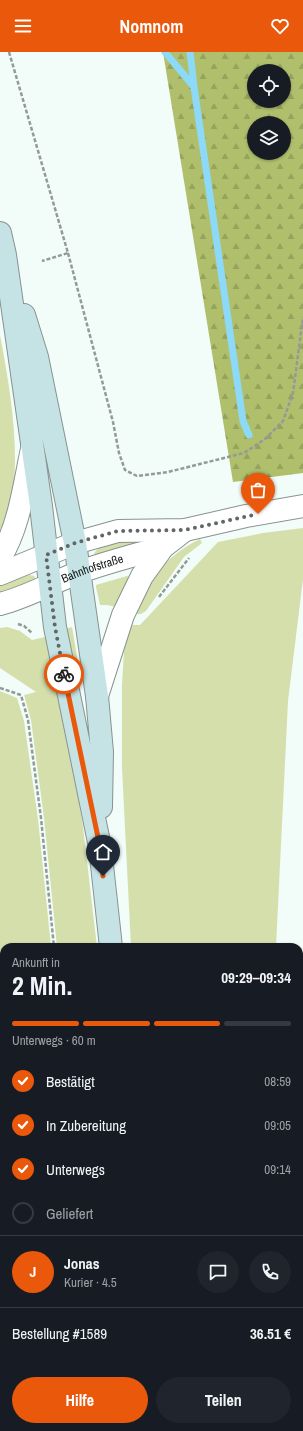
<!DOCTYPE html>
<html lang="de">
<meta charset="utf-8">
<style>
body{margin:0;font-family:"Archivo Narrow",sans-serif;background:#20242c;color:#f1f3f6;height:100vh;display:flex;flex-direction:column;font-size:15px;white-space:nowrap}
*{box-sizing:border-box;margin:0}
p{font-size:13px;color:#9ea1a6}
.icon{flex:none;width:22px;height:22px;fill:none;stroke:currentColor;stroke-width:2;stroke-linecap:round;stroke-linejoin:round}
.map{position:relative;flex:1;overflow:hidden}
.panel{position:absolute;left:0px;top:891px;width:303px;height:488px;display:flex;flex-direction:column;background:#171b24;border-radius:12px 12px 0 0;box-shadow:0 1px 3px #0004}
.panel>*{flex:none}
.controls{position:absolute;left:247px;top:12px;display:grid;gap:8px}
.controls a{display:grid;place-items:center;width:44px;height:44px;border-radius:50%;background:#171b24;box-shadow:0 1px 3px #0004;font-size:20px}
.pin{position:absolute;display:grid;place-items:center;width:34px;height:34px;color:#fff;margin:-41px -17px;border-radius:50% 50% 50% 0;rotate:-45deg;box-shadow:0 0 4px #0007}
.pin .icon{rotate:45deg}
.courier{position:absolute;display:grid;place-items:center;width:40px;height:40px;margin:-20px;border:3px solid #ea580c;border-radius:50%;background:#fff;color:#222;box-shadow:0 1px 5px #0007}
.overview em{font-style:normal;font-weight:700}
.overview div{display:flex;flex-direction:column-reverse}
.overview{display:flex;align-items:center;justify-content:space-between;height:68px;padding:0 12px}
h1{font-size:26px;font-weight:700;line-height:30px}
.bar{display:grid;grid-template-columns:repeat(4,1fr);gap:6px 4px;align-content:center;height:48px;padding:0 12px}
.bar i{height:5px;border-radius:3px;background:#363941}
.bar .on{background:#ea580c}
.bar p{grid-column:span 4}
.line{display:flex;align-items:center;gap:10px;padding:0 12px;border-top:1px solid #363941}
.line div{flex:1}
.round{display:grid;place-items:center;flex:none;width:42px;height:42px;border-radius:21px;background:#20242c}
ol{padding:0 12px;list-style:none}
li{display:flex;align-items:center;gap:12px;height:44px}
li p{margin-inline-start:auto}
li .icon{padding:4px;border-radius:50%;background:#ea580c;color:#fff;stroke-width:4}
li:last-child{color:#9ea1a6}
li i{width:22px;height:22px;border:2px solid #363941;border-radius:50%}
.primary-button{display:flex;gap:8px;margin-top:auto;padding:8px 12px}
.primary-button a{flex:1;height:46px;border-radius:24px;background:#ea580c;color:#fff;font-size:16px;font-weight:700;line-height:46px;text-align:center}
.primary-button a+a{background:#20242c;color:#f1f3f6}
header{display:flex;justify-content:space-between;align-items:center;height:52px;padding:0 12px;background:#ea580c;color:#fff;font-size:18px;font-weight:700}
.map>svg:first-child{display:block}
.green{fill:#d5dfac}
.forest{fill:url(#forest-firs);fill-rule:evenodd}
.lines{fill:none;stroke-linecap:round;stroke-linejoin:round}
.stream{stroke:#8dd9f8;stroke-width:7}
.street-casing{stroke:#89938f;stroke-width:24}
.secondary-casing{stroke:#89938f;stroke-width:24}
.path{stroke:#939a97;stroke-width:2.5;stroke-dasharray:4 2;stroke-linecap:butt}
.street{stroke:#fff;stroke-width:22}
.secondary{stroke:#c5e3e5;stroke-width:22}
.done{stroke:#616765;stroke-width:4;stroke-dasharray:0 7.2}
.route{stroke:#ea580c;stroke-width:5}
.labels{text-anchor:middle;stroke-width:4;stroke-linejoin:round;paint-order:stroke}
.street-label{font-size:12px;fill:#131716;stroke:#fff}
</style>
<header><svg class="icon" aria-label="menu" viewBox="0 0 24 24"><path d="M4 6h16M4 12h16M4 18h16"/></svg>Nomnom<svg class="icon" aria-label="heart" viewBox="0 0 24 24"><path d="M12 20l-8-8c-3-5 5-10 8-4 3-6 11-1 8 4z"/></svg></header>
<div class="map">
<svg width="303" height="1379" viewBox="0 0 303 1379">
<defs>
<pattern id="forest-firs" width="22" height="20" patternUnits="userSpaceOnUse"><rect width="22" height="20" fill="#b0bf6c"/><path d="M5 1l3.5 6h-7zM16 11l3.5 6h-7z" fill="#96a35d"/></pattern>
</defs>
<rect width="100%" height="100%" fill="#f2fcf8"/>
<!-- green -->
<path class="green" d="M0 283C10 336 22 404 10 458 8 466 3 475 0 484Z
M303 476V527L288 649 276 895H131L122 716V633L124 599 131 573H140L218 490 263 481Z
M161 484 98 505 94 502C99 488 147 486 161 484Z
M200 487 202 491 184 505 146 559 141 562H135C146 529 168 502 200 487Z
M30 523 34 524 36 527 0 544V530L14 525Z
M127 524 129 525V530L117 555 107 553H100L96 535V533Z
M7 575 20 579 32 588 45 585 61 639 83 775 97 895H57L44 766 31 668 24 643 36 640 0 616V576Z
M72 575 79 616 78 620 73 621 64 577Z
M0 639 17 646 24 669 38 767 51 895H4V1375H74V1379H0Z
M82 1375H123V1379H82Z
M150 1375H266V1379H150Z"/>
<!-- forest -->
<path class="forest" d="M163 0H303V421L233 430ZM254 19H284V49H254ZM254 71H284V101H254Z"/>
<g class="lines">
<!-- stream -->
<path class="stream" d="M165 0 194 35 243 369 249 383
M190 0 194 34"/>
<defs>
<g id="street">
<path d="M0 506C20 473 24 433 32 397"/>
<path d="M0 522 75 491 118 479 185 478 246 464 303 454"/>
<path id="s1" d="M0 552C28 545 53 530 80 520 107 510 136 503 163 495"/>
<path d="M97 644 123 563 142 524 163 495 185 478"/>
</g>
<path id="secondary" d="M0 181 5 203 41 454 55 575 100 795 111 895
M24 263 37 305 75 491 97 644 102 700 101 755
M136 1375V1379"/>
</defs>
<!-- street casing -->
<use href="#street" class="street-casing"/>
<!-- secondary casing -->
<use href="#secondary" class="secondary-casing"/>
<!-- path -->
<path class="path" d="M9 0 68 201 42 209
M68 201 113 370 119 401 125 418 137 424 168 420 244 401 265 387 283 369 293 341 303 265
M159 545 189 506
M18 572 24 574 32 581
M0 636 21 643 28 668 41 766 54 895
M0 1139 4 1137
M79 1375V1379"/>
<!-- street -->
<use href="#street" class="street"/>
<!-- secondary -->
<use href="#secondary" class="secondary"/>
</g>
<g class="lines">
<!-- done -->
<path class="done" d="M64 622 55 575 46 503 75 491 118 479 185 478 258 462"/>
<!-- route -->
<path class="route" d="M64 622 100 795 103 824"/>
</g>
<g class="labels">
<!-- street labels -->
<g class="street-label">
<text dy="4" stroke="none"><textPath href="#s1" startOffset="99">Bahnhofstraße</textPath></text>
</g>
</g>
</svg>
<div class="controls">
<a><svg class="icon" aria-label="locate" viewBox="0 0 24 24"><circle cx="12" cy="12" r="6"/><path d="M12 2v4M12 18v4M2 12h4M18 12h4"/></svg></a>
<a><svg class="icon" aria-label="layers" viewBox="0 0 24 24"><path d="M12 4l9 5-9 5-9-5zM3 14l9 5 9-5"/></svg></a>
</div>
<div class="pin" style="left:258px;top:462px;background:#ea580c"><svg class="icon" aria-label="bag" viewBox="0 0 24 24"><path d="M5 8h14l-1 12H6zM9 8a3 3 0 0 1 6 0"/></svg></div>
<div class="pin" style="left:103px;top:824px;background:#1f2937"><svg class="icon" aria-label="home" viewBox="0 0 24 24"><path d="M3 11l9-7 9 7M6 9v11h12V9"/></svg></div>
<div class="courier" style="left:64px;top:622px"><svg class="icon" aria-label="bike" viewBox="0 0 24 24"><circle cx="6" cy="16" r="4"/><circle cx="18" cy="16" r="4"/><path d="M6 16l4-8h5l3 8M10 8l3 8H6M13 5h3"/></svg></div>
<section class="panel">
<div class="overview"><div><h1>2 Min.</h1><p>Ankunft in</p></div><em>09:29–09:34</em></div>
<div class="bar"><i class="on"></i><i class="on"></i><i class="on"></i><i></i><p>Unterwegs · 60 m</p></div>
<ol>
<li><svg class="icon" aria-label="check" viewBox="0 0 24 24"><path d="M5 12l5 5 9-10"/></svg>Bestätigt<p>08:59</p></li>
<li><svg class="icon" aria-label="check" viewBox="0 0 24 24"><path d="M5 12l5 5 9-10"/></svg>In Zubereitung<p>09:05</p></li>
<li><svg class="icon" aria-label="check" viewBox="0 0 24 24"><path d="M5 12l5 5 9-10"/></svg>Unterwegs<p>09:14</p></li>
<li><i></i>Geliefert</li>
</ol>
<div class="line" style="height:72px"><b class="round" style="background:#ea580c;color:#fff">J</b><div><b>Jonas</b><p>Kurier · 4.5</p></div><a class="round"><svg class="icon" aria-label="chat" viewBox="0 0 24 24"><path d="M4 5h16v11H9l-5 4z"/></svg></a><a class="round"><svg class="icon" aria-label="phone" viewBox="0 0 24 24"><path d="M5 4h4l2 5-3 2q2 4 5 5l2-3 5 2v4C11 20 4 13 5 4z"/></svg></a></div>
<div class="line" style="height:52px"><div>Bestellung #1589</div><b>36.51 €</b></div>
<div class="primary-button"><a>Hilfe</a><a>Teilen</a></div>
</section>
</div>
